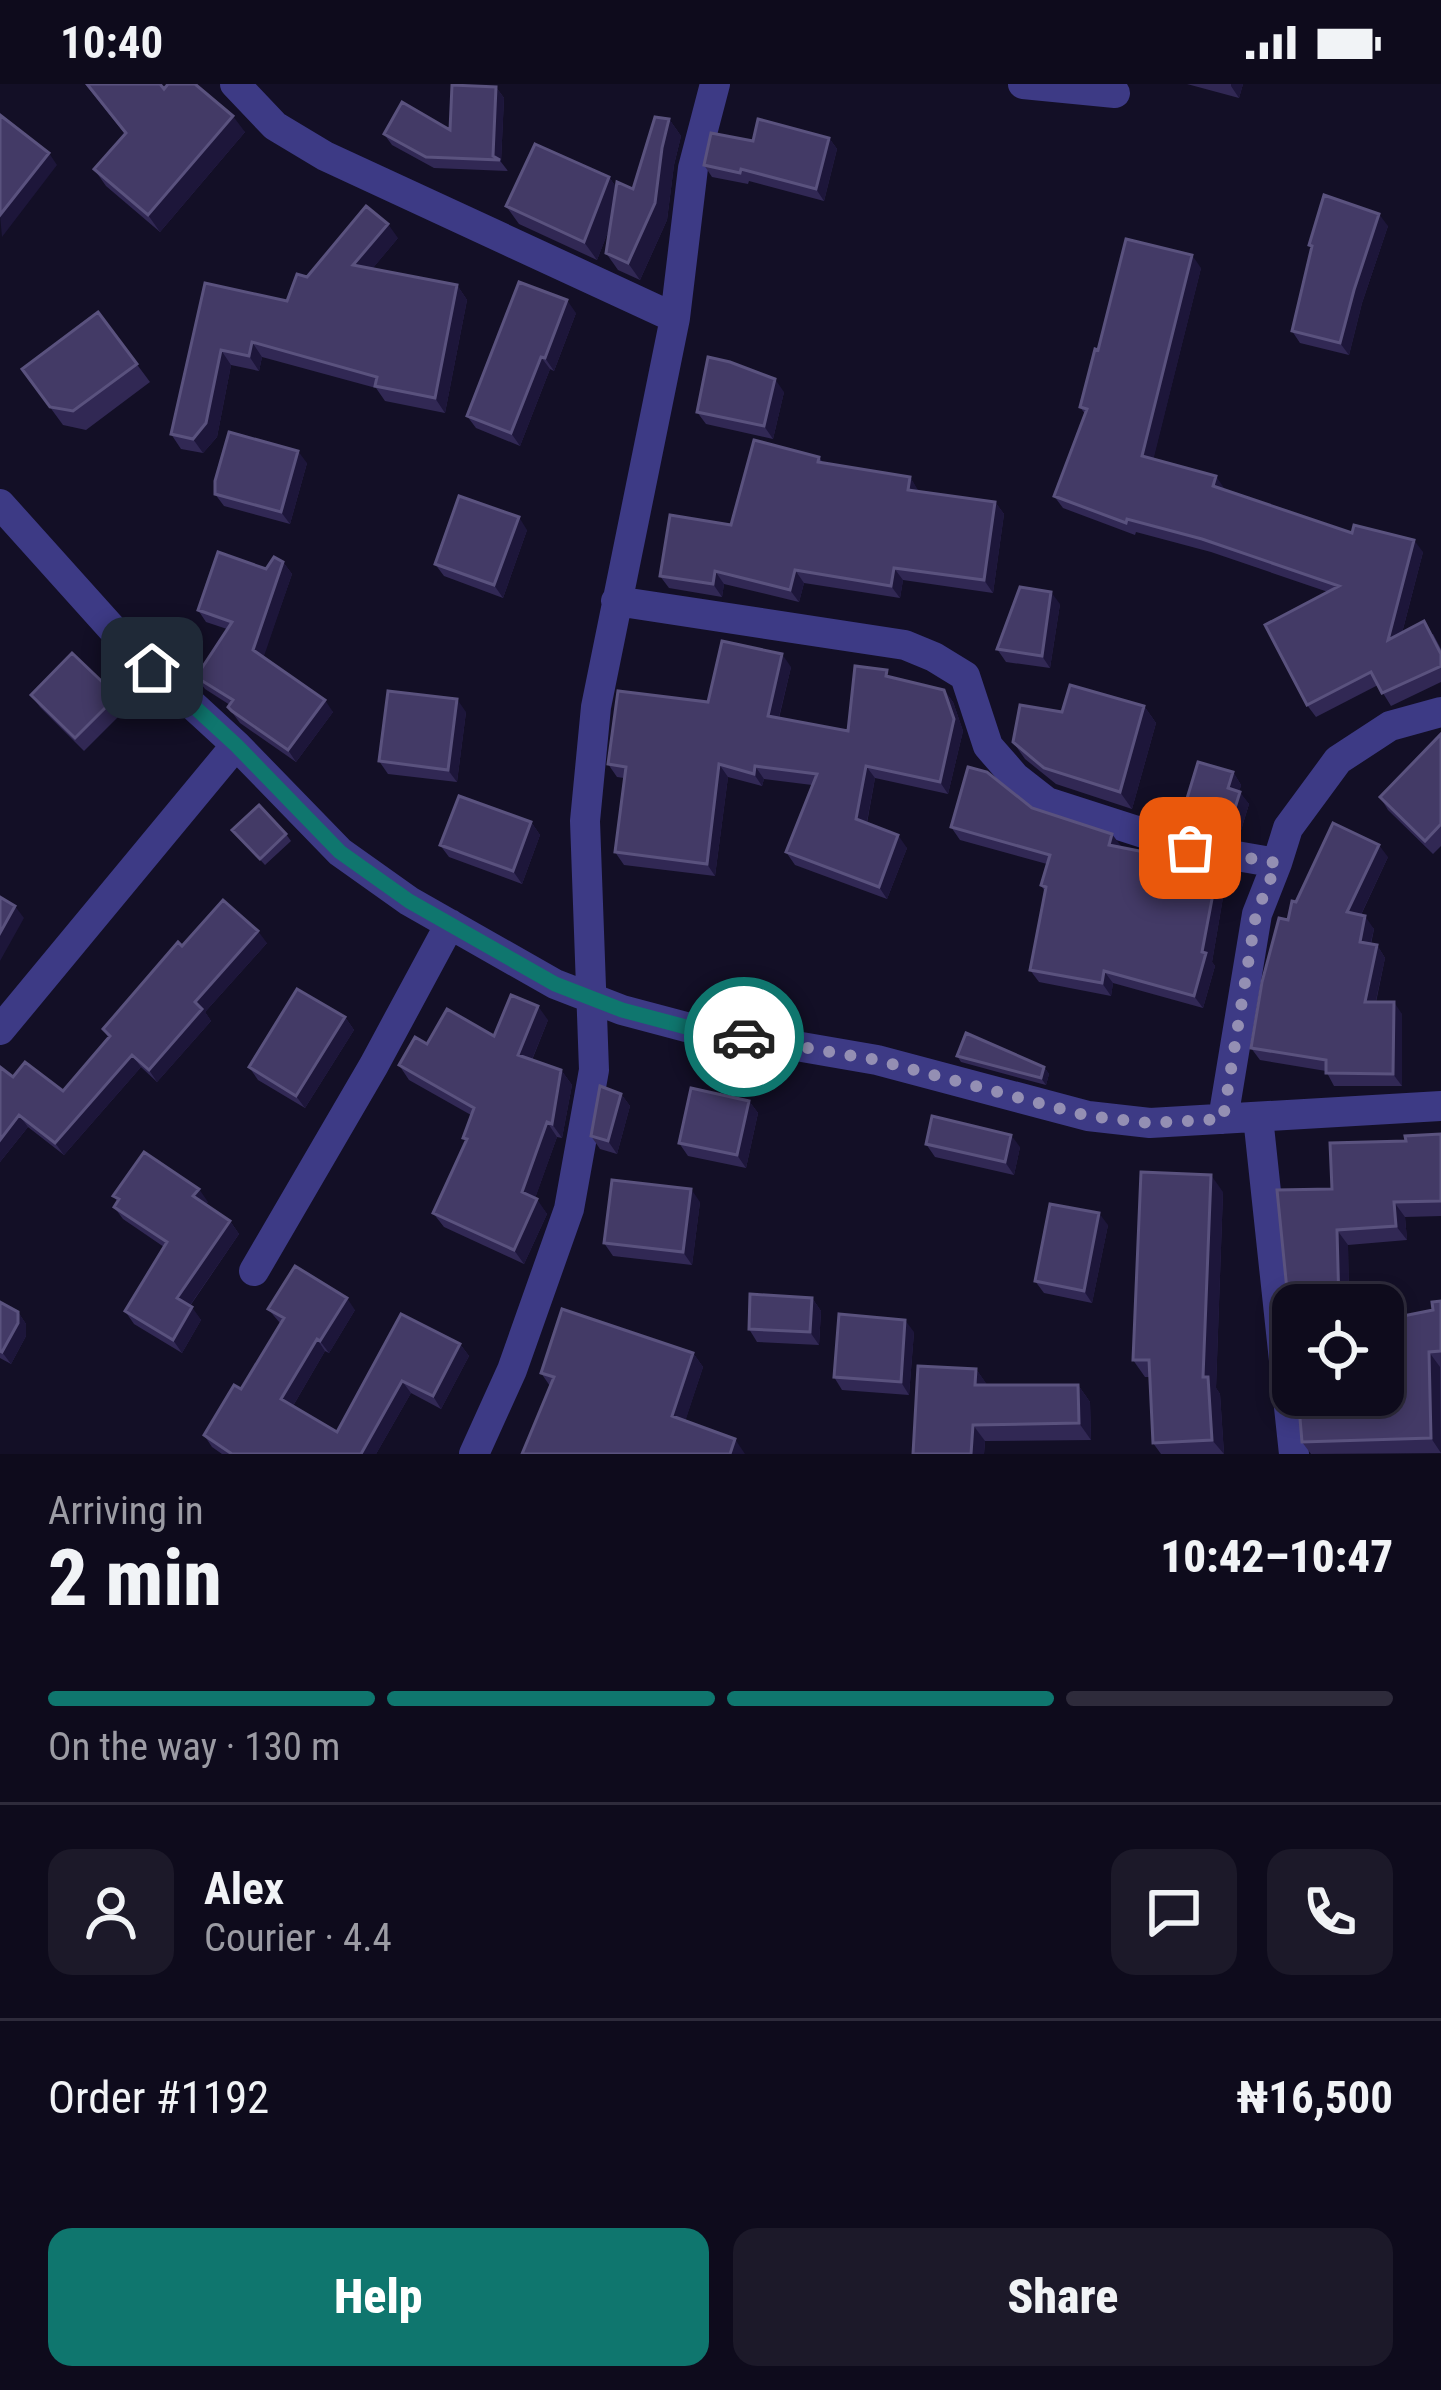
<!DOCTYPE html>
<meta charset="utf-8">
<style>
body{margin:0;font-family:"Roboto Condensed",sans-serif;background:#1c1929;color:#f1f3f6;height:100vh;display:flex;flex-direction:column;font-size:45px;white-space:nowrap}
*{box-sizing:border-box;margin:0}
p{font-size:39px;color:#9b9ba3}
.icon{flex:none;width:66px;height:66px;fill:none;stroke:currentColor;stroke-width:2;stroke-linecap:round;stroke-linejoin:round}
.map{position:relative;height:1370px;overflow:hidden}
.drawer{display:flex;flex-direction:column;background:#0e0b1c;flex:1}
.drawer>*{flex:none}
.controls{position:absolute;left:1272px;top:1200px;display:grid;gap:24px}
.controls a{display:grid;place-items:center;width:132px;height:132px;border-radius:24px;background:#0e0b1c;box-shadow:0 6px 18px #0003,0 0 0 3px #2e2b3b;font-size:60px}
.pin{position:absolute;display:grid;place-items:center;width:102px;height:102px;color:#fff;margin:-51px;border-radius:24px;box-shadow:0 6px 18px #0006}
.courier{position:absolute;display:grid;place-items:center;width:120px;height:120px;margin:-60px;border:9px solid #0f766e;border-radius:50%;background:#fff;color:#222;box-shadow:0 3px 15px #0007}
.summary em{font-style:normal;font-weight:800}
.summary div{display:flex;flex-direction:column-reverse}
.summary{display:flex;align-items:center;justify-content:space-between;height:204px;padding:0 48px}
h1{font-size:78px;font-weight:800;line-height:90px}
.bar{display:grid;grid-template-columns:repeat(4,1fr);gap:18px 12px;align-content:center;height:144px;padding:0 48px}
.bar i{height:15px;border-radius:9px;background:#2e2b3b}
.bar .current{background:#0f766e}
.bar p{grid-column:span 4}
.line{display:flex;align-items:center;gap:30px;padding:0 48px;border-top:3px solid #2e2b3b}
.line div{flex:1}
.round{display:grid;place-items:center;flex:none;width:126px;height:126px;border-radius:24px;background:#1c1929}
.cta{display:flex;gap:24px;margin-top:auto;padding:24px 48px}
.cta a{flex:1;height:138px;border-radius:24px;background:#0f766e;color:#fff;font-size:48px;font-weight:800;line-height:138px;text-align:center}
.cta a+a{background:#1c1929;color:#f1f3f6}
.status{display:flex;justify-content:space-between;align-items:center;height:84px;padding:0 60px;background:#0e0b1c;direction:ltr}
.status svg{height:33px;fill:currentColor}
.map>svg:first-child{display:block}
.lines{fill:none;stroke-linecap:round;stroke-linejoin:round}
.street{stroke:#3d3a85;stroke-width:30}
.wall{fill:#312854}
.shaded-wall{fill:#1d163a}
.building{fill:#433a66;stroke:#5a527e;stroke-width:3}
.done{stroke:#948fb3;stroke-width:12;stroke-dasharray:0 21.6}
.route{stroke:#0f766e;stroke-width:15}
</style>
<div class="status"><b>10:40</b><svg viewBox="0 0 49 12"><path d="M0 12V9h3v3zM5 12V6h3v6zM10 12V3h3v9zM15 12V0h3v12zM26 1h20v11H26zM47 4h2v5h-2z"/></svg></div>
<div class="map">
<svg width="1441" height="1370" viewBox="0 0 1441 1370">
<rect width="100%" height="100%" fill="#130f26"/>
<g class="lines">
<!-- street -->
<path class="street" d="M235 0 275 42 325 72 675 234
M1023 0 1115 9
M0 420 124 558 236 661 340 768 409 817 555 900 622 926 686 943 877 976 1088 1032 1150 1039 1441 1022
M616 517 905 561 934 573 965 592 988 662 1015 693 1047 718 1190 764 1277 779
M0 946 236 661
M1258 1033 1294 1370
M1223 1035 1257 830 1277 779 1288 744 1338 676 1390 642 1441 628
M254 1187 374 981 450 840
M474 1370 512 1286 569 1125 594 986 585 737 596 623 675 234 693 84 715 0"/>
</g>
<!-- wall -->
<path class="wall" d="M85 0H160L164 5 245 48 160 148 106 102 94 85 125 50Z
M1187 0H1243L1239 14Z
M496 3 504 14 501 78 508 87 434 84 392 61 384 50 450 46Z
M669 35 681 52 674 81 667 136 640 196 618 186 606 169 611 140 597 176 519 140 506 122 609 93 616 103 633 105Z
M829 54 837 65 824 117 749 97 748 100 712 93 704 81 753 57Z
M1388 142 1362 219 1349 271 1300 259 1292 247 1312 165 1309 161Z
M398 154 372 185 457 201 467 216 445 329 385 317 376 304 262 273 259 287 231 281 217 353 203 369 181 365 171 350 205 199 287 217 307 193Z
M1201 184 1153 375 1224 405 1352 449 1423 468 1402 549 1433 550 1441 565V598L1391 622 1378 601 1316 633 1307 621 1328 508 1211 468 1136 448 1135 451 1063 424 1054 412 1085 330 1080 323 1098 266Z
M98 228 150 298 86 346 63 341 22 285Z
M576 229 554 287 550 285 520 362 476 344 467 332Z
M784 308 773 355 706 340 697 328Z
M819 373 823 379 910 393 918 407 995 418 1004 430 993 509 903 496 900 514 804 499 799 518 724 500 722 513 669 504 660 492 731 441Z
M307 379 290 440 224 422 215 410Z
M527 446 503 514 444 492 435 480Z
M283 478 292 490 263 573 333 628 296 678 240 639 228 623 230 621 205 605 196 593 227 545 206 538 198 526 266 485Z
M1060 520 1050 584 1006 578 997 565Z
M791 583 779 634 848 647 892 594 944 606 953 618 963 647 948 710 875 694 867 739 907 764 887 815 795 781 786 768 812 701 764 695 762 702 728 693 715 792 624 781 615 768 624 694 617 693 608 680 708 618Z
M31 611 117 612 126 625 84 667 40 623Z
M1144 622 1156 639 1132 725 1056 700 1025 675 1013 658 1062 628Z
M466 628 457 698 388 690 379 677Z
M1441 650V762L1433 770 1388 726 1380 713Z
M1233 688 1241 701 1239 708 1249 720 1239 753 1191 744 1182 731Z
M1032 724 1120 763 1170 773 1219 778 1227 790 1212 878 1215 882 1203 924 1113 899 1111 912 1039 898 1030 886 1045 808 1041 801 1047 780 960 756 951 743Z
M531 738 540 751 522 800 449 773 440 761Z
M232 746 286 750 291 757 265 781Z
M1388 773 1361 831 1374 845 1371 860 1377 861 1385 874 1376 918 1402 930V1002H1334L1326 987 1260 976 1251 964 1288 836 1296 818Z
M267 859 205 928 211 937 157 998 141 983 64 1071 28 1043 0 1078V983L13 993 63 1007 108 953 103 945 182 862Z
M345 933 354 946 305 1024 258 996 249 983Z
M548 936 532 976 561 986 572 1001 562 1054 557 1053 535 1114 547 1130 524 1180 444 1143 433 1129 466 1058 463 1054 471 1031 409 996 399 981 427 960 494 952Z
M957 972 1044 983 1049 990 1046 1001 961 978Z
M621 1010 630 1022 617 1070 600 1065 591 1052Z
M749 1017 758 1029 746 1084 688 1072 679 1059Z
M1441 1050V1132L1405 1133 1407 1156 1348 1161 1349 1221H1293L1332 1105Z
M926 1060 1020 1063 1014 1091 935 1073Z
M1223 1108 1216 1304 1220 1310 1224 1370H1161L1153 1359 1150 1293H1145L1133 1276Z
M113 1112 208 1118 205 1120 230 1137 239 1150 190 1222 201 1236 182 1269 134 1240 125 1227 164 1163 123 1135 114 1123 118 1118Z
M700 1118 692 1181 613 1172 604 1159Z
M1108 1141 1092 1219 1044 1209 1035 1197Z
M812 1214 821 1227 819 1261 757 1258 749 1245Z
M1441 1217V1369L1311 1370 1302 1358Z
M0 1218 18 1228 26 1240V1252L11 1280 0 1274Z
M268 1225 355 1226 329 1269 325 1267 293 1322 337 1348 401 1230 460 1260 469 1272 441 1325 411 1309 376 1370H222L212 1363 204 1351 241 1305 280 1239Z
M914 1248 909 1311 842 1306 834 1293Z
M693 1269 703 1283 685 1337 745 1370 550 1302 541 1289Z
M976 1285 987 1301H1078L1090 1318 1091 1356 985 1357 984 1370H913Z"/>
<!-- shaded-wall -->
<path class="shaded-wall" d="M1231 0H1243L1239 14 1231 2Z
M496 3 504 14 501 78 493 72Z
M233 32 245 48 160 148 148 131Z
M669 35 681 52 674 81 667 136 640 196 628 179Z
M829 54 837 65 824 117 816 105Z
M49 69 57 81 2 153 0 131Z
M609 93 622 112 597 176 584 158Z
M1379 130 1388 142 1362 219 1349 271 1340 259 1354 206Z
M388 140 398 154 363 196 353 181Z
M1192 171 1201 184 1151 385 1142 372Z
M457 201 467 216 445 329 435 314Z
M567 216 576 229 554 287 545 274Z
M252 258 262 273 259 287 249 272Z
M221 266 231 281 217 353 203 369 193 355Z
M541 273 550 285 520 362 511 349Z
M775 295 784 308 773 355 764 342Z
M298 367 307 379 290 440 281 428Z
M1216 392 1224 404 1222 414 1213 402Z
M910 393 918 406 916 418 908 406Z
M995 418 1004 430 993 509 984 496Z
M519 433 527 446 503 514 494 501Z
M1414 456 1423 468 1397 568 1388 556Z
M283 478 292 490 262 578 253 566Z
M894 484 903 496 900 514 891 502Z
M795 486 804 499 799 518 790 506Z
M715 487 724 500 722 513 713 500Z
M1051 508 1060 520 1050 584 1042 572Z
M782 570 791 583 776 645 768 632Z
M944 606 953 618 963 647 948 710 940 698Z
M457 615 466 628 457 698 448 686Z
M325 616 333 628 296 678 288 666Z
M1144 622 1156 639 1132 725 1120 708Z
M719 680 728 693 715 792 707 780Z
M755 682 764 695 762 702 754 690Z
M866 682 875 694 865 748 856 735Z
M1233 688 1241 701 1237 717 1228 704Z
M1240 708 1249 720 1239 753 1230 740Z
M531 738 540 751 522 800 513 787Z
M1112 750 1121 762 1118 774 1109 761Z
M898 751 907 764 887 815 879 803Z
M1379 761 1388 773 1356 841 1347 828Z
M1219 778 1227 790 1212 878 1215 882 1203 924 1194 912Z
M15 822 24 834 0 877V849Z
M1365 832 1374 845 1368 870 1360 858Z
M258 847 267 859 205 928 211 937 157 998 149 986 195 918Z
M1377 861 1385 874 1373 930 1365 918Z
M1104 887 1113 899 1111 912 1102 899Z
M1394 918 1402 930V1002L1393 990Z
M538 922 548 936 528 985 518 971Z
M345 933 354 946 305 1024 296 1012Z
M132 971 141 983 64 1071 55 1059Z
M1044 983 1049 990 1046 1001 1041 994Z
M561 986 572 1001 562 1054 552 1040Z
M621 1010 630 1022 617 1070 608 1057Z
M749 1017 758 1029 746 1084 737 1071Z
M19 1031 28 1043 0 1078V1056Z
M547 1038 557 1053 532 1123 522 1108Z
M1011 1051 1020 1063 1014 1091 1005 1078Z
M1211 1091 1223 1108 1216 1304 1220 1310 1224 1370 1212 1356 1203 1293Z
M199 1105 208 1118 202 1125 193 1112Z
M691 1105 700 1118 692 1181 683 1168Z
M537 1115 547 1130 524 1180 514 1166Z
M1394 1118 1405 1133 1407 1156 1396 1142Z
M1099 1129 1108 1141 1092 1219 1084 1207Z
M230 1137 239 1150 186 1227 177 1214Z
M1337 1146 1348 1161 1349 1221H1339Z
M347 1214 355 1226 329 1269 320 1257Z
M812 1214 821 1227 819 1261 810 1248Z
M192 1223 201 1236 182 1269 173 1256Z
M18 1228 26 1240V1252L11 1280 2 1268Z
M905 1236 914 1248 909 1311 901 1298Z
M317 1255 325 1267 290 1327 281 1315Z
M460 1260 469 1272 441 1325 433 1312Z
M1429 1268 1440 1283 1441 1369 1431 1354Z
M693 1269 703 1283 682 1347 672 1332Z
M976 1285 988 1302 975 1301Z
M402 1297 411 1309 376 1370H361Z
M1078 1301 1090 1318 1091 1356 1079 1339Z
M973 1341 985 1357 984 1370H971Z
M735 1355 745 1370H730Z"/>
<!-- building -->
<path class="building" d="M87 0H160L164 5 168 0H195L233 32 148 131 94 85 126 49Z
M452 1 496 3 493 72 500 76 426 73 384 50 402 18 450 46Z
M0 31 49 69 0 131Z
M655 33 669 35 662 64 655 119 628 179 606 169 617 98 633 105Z
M758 35 829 54 816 105 741 85 740 89 704 81 711 49 753 57Z
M535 60 609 93 584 158 506 122Z
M1324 111 1379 130 1354 206 1340 259 1292 247 1312 162 1309 161Z
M366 122 388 140 353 181 457 201 435 314 375 302 377 293 252 258 249 272 221 266 206 339 193 355 171 350 205 199 287 217 297 190 307 193Z
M1126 155 1192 171 1142 372 1216 392 1213 402 1352 449 1354 441 1414 456 1388 556 1424 537 1441 570V582L1382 609 1371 588 1307 621 1265 541 1339 502 1202 455 1127 435 1126 439 1054 412 1087 325 1080 323 1095 265 1098 266Z
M519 198 567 216 545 274 541 273 511 349 467 332Z
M98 228 137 280 73 327 50 323 22 285Z
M708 273 730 278 775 295 764 342 697 328Z
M229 348 298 367 281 428 215 410V397Z
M754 356 819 373 818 378 910 393 908 406 995 418 984 496 894 484 891 502 795 486 790 506 715 487 713 500 660 492 670 431 731 441Z
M459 412 519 433 494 501 435 480Z
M218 468 266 485 274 473 283 478 253 566 325 616 288 666 232 627 228 623 233 616 196 593 232 538 198 526Z
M1020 503 1051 508 1042 572 997 565Z
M722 557 782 570 768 632 848 647 855 582 887 586 886 592 944 606 954 635 940 698 866 682 856 735 898 751 879 803 786 768 817 690 755 682 754 690 719 680 707 780 615 768 626 683 608 680 618 607 708 618Z
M72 569 117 612 75 654 31 611Z
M1070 601 1144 622 1120 708 1044 684 1013 658 1020 621 1062 628Z
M388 607 457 615 448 686 379 677Z
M1441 650V740L1425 757 1380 713Z
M1198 678 1233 688 1228 704 1240 708 1230 740 1182 731Z
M968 683 987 688 1032 724 1112 750 1109 761 1170 773 1172 769 1219 778 1202 868 1206 869 1194 912 1104 887 1102 899 1030 886 1046 803 1041 801 1050 771 951 743Z
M459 712 531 738 513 787 440 761Z
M259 721 286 750 260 775 232 746Z
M1333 739 1379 761 1347 828 1365 832 1360 858 1377 861 1365 918H1394L1393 990 1326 989V976L1251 964 1262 898 1279 834 1288 836 1292 817 1296 818Z
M0 813 15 822 0 849Z
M223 816 258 847 195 918 202 925 149 986 132 971 55 1059 19 1031 0 1056V983L13 993 25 978 63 1007 110 952 103 945 178 858 182 862Z
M297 905 345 933 296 1012 249 983Z
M511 911 538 922 518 971 561 986 552 1040 547 1038 522 1108 537 1115 514 1166 433 1129 467 1055 463 1054 474 1024 399 981 415 953 427 960 447 925 494 952Z
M966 949 1044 983 1041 994 957 972Z
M600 1002 621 1010 608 1057 591 1052Z
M691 1004 749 1017 737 1071 679 1059Z
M932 1032 1011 1051 1005 1078 926 1060Z
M1441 1050V1117L1394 1118 1396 1142 1337 1146 1339 1221H1293V1266L1277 1106 1332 1105 1330 1059 1406 1057 1405 1052Z
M144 1068 199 1105 193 1112 230 1137 177 1214 192 1223 173 1256 125 1227 167 1158 114 1123 119 1115 113 1112Z
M1141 1088 1211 1091 1203 1293H1208L1212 1356 1153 1359 1149 1276H1133Z
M612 1096 691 1105 683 1168 604 1159Z
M1050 1120 1099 1129 1084 1207 1035 1197Z
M295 1182 347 1214 320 1257 317 1255 281 1315 337 1348 401 1230 460 1260 433 1312 402 1297 361 1370H232L204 1351 234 1301 241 1305 284 1234 268 1225Z
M750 1210 812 1214 810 1248 749 1245Z
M1441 1217V1267L1429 1268 1431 1354 1302 1358 1298 1311H1383V1236L1433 1226 1432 1218Z
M0 1218 18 1228V1239L2 1268 0 1267Z
M562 1225 693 1269 672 1332 735 1355 730 1370H522L554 1293 541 1289Z
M839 1230 905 1236 901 1298 834 1293Z
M918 1282 976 1285 975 1301H1078L1079 1339 973 1341 971 1370H913Z"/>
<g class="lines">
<!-- done -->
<path class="done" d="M744 953 877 976 1088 1032 1150 1039 1223 1035 1256 830 1277 779 1190 764"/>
<!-- route -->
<path class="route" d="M152 584 236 661 340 768 409 817 555 900 622 926 686 943 744 953"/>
</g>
</svg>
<div class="controls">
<a><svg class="icon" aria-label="locate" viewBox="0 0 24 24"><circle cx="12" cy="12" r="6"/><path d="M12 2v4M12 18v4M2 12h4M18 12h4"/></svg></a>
</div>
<div class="pin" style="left:1190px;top:764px;background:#ea580c"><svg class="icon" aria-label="bag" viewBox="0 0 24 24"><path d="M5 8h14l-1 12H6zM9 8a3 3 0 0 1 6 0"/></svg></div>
<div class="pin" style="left:152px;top:584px;background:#1f2937"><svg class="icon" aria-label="home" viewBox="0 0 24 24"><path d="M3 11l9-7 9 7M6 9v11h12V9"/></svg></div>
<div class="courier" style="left:744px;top:953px"><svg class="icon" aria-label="car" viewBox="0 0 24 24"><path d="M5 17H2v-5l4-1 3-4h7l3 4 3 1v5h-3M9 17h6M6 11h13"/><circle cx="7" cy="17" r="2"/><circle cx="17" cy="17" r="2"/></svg></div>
</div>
<section class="drawer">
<div class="summary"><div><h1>2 min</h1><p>Arriving in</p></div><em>10:42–10:47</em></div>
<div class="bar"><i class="current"></i><i class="current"></i><i class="current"></i><i></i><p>On the way · 130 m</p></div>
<div class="line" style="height:216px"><a class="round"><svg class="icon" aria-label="person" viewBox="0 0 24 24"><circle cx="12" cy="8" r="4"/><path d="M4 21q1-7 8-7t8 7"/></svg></a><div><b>Alex</b><p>Courier · 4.4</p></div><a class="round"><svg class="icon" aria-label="chat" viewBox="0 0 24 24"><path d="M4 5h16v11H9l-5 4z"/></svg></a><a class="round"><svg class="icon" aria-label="phone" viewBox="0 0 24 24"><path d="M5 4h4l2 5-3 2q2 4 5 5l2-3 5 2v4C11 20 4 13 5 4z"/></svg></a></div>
<div class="line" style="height:156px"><div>Order #1192</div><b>₦16,500</b></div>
<div class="cta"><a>Help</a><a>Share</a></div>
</section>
